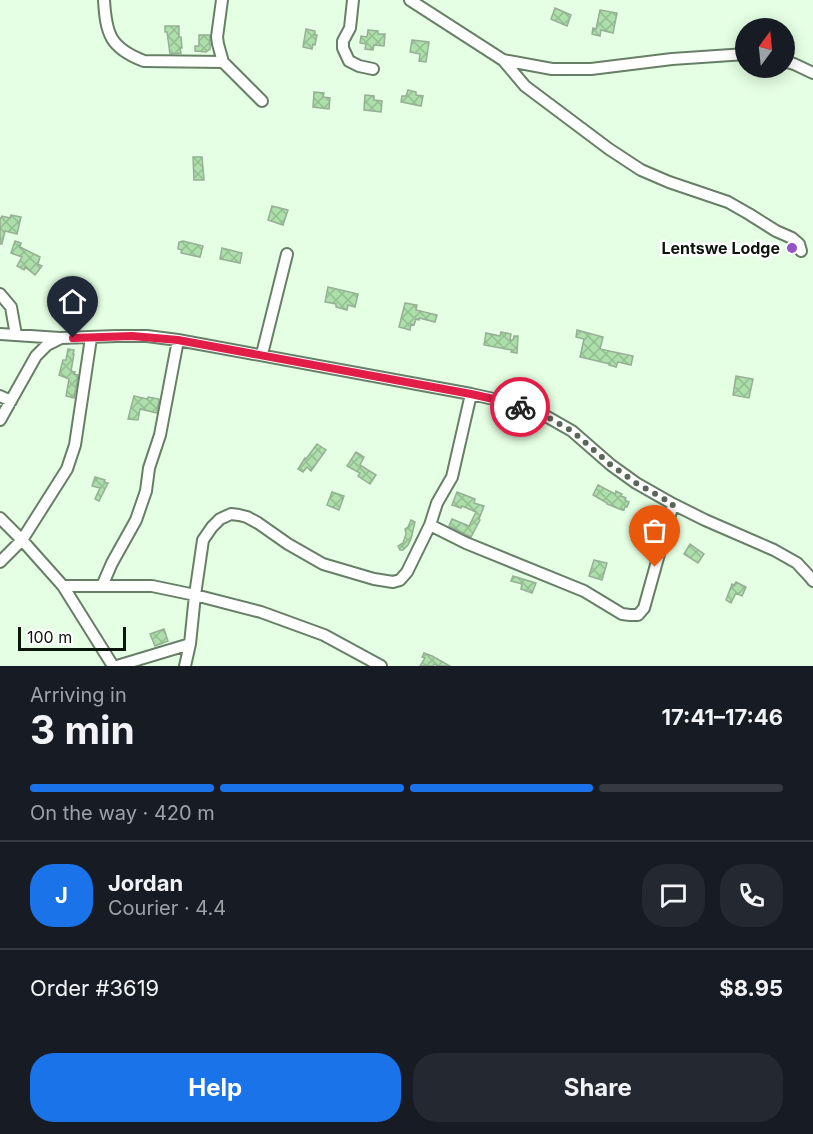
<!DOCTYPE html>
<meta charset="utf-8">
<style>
body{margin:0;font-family:Inter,sans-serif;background:#242831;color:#f1f3f6;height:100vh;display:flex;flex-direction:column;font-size:22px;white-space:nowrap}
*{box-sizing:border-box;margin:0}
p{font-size:20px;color:#9ea1a6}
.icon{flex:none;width:33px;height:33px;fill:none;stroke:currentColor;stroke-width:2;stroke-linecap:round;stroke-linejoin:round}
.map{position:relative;height:666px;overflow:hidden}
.side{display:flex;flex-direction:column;background:#171b24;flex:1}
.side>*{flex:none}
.needle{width:39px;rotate:15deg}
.buttons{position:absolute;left:735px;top:18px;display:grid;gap:12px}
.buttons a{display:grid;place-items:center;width:60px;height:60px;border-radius:50%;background:#171b24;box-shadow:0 3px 15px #0003;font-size:30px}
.scale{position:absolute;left:18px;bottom:15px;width:108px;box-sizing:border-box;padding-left:6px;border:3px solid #0c150b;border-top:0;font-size:16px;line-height:21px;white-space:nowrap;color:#0c150b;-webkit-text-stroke:4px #fff;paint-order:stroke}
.pin{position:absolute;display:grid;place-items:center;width:51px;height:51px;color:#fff;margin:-62px -26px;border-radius:50% 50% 50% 0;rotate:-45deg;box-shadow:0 0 6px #0007}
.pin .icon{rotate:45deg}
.courier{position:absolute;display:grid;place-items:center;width:60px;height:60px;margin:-30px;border:4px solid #e11d48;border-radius:50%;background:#fff;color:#222;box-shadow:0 2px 8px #0007}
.overview em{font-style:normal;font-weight:700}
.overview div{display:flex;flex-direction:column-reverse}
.overview{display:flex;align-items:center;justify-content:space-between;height:102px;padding:0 30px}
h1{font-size:39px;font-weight:700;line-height:45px}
.bar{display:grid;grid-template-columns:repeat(4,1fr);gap:9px 6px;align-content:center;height:72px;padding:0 30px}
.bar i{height:8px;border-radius:4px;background:#363941}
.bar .active{background:#1a73e8}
.bar p{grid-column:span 4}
.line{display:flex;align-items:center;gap:15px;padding:0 30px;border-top:2px solid #363941}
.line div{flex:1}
.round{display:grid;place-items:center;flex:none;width:63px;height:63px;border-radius:24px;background:#242831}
.button{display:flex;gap:12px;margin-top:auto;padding:12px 30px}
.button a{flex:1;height:69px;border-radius:24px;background:#1a73e8;color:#fff;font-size:24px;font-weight:700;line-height:69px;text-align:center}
.button a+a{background:#242831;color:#f1f3f6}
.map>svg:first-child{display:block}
.building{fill:url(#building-cross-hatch);stroke:#96af95;stroke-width:1.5}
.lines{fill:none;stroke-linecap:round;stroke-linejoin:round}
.minor-casing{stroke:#677f66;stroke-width:14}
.minor{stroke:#fff;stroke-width:10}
.done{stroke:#586757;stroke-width:6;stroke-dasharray:0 10.8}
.route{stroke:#e11d48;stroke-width:8}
.poi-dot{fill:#9652c7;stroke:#fff;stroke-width:2}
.labels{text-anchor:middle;stroke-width:5;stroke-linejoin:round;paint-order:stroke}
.poi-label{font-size:16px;font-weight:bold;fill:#0c150b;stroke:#fff;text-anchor:end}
</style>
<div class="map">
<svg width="813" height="666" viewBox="0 0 813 666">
<defs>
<pattern id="building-cross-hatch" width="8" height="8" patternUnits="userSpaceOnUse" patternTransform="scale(1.5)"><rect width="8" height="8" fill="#acdfaa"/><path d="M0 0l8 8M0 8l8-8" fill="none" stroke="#93be91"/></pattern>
</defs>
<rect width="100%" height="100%" fill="#e4ffe3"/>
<!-- building -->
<path class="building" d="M555 8 571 15 567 26 551 19Z
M600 10 617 13 613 33 601 30 600 36 592 34 593 28 596 29Z
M165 26H179V37H181L182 48H180L181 53 170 54 167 32H165Z
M306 29 315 31V35H317L315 45 313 44 312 49 303 47Z
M368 30 378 31V34H385L384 46 374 45 373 50 365 49 366 44 360 43 361 36 367 37Z
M199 35H210V49L206 52 195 51V46H199Z
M412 40 429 42 426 62 419 61 420 54 410 52Z
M408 90 416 92V95L423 96 421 106 401 102 402 96H406Z
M314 92 324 93 323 97 330 98 329 109 313 107Z
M365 95 374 96V100L382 101 381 112 364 110Z
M193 157H202L204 180H194Z
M272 206 288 210 283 225 268 220Z
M11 215 21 217 17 234 5 231 2 244H0V218H1L2 216 10 218Z
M15 241 21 243 20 247 40 257 38 264 42 266 35 275 25 267 24 270 17 266 22 257 11 253Z
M183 241 203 246 200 257 181 253 182 250 178 249 179 242Z
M222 248 242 253 240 263 220 259Z
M328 287 358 294 355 307 348 305 347 310 336 307V304L325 302Z
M405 303 417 305 416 310 437 315 435 322 419 318V320L416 319 414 325 411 324 410 330 399 327Z
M577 330 603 337 600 349 633 356 631 365 618 362 616 367 609 365 610 364 580 357 584 339 576 337Z
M501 332 511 334 510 340H513L514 336H518L517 353 511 352 512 350 484 345 486 333 500 336Z
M68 349 74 350 73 354H74L71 371 75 372 74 374 78 375 74 398 66 396 69 379 59 375 63 360H66Z
M736 376 753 379 749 398 733 395Z
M134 396 147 399 148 397 159 399 157 413 140 409 138 420 128 419Z
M317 444 326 450 311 471 307 467 303 472 298 469 305 458 306 459Z
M356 452 364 457 360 465 376 475 370 484 358 476 360 473 347 466Z
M95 477 105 480 104 482 108 483 99 501 95 499 100 488 92 486Z
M598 485 615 494 616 491 622 494 621 496 626 498 625 500 629 502 627 507H625L624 510 622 509V510L607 504V503L593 495Z
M332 492 344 496 339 510 327 505Z
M457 492 475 499 474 503 484 506 479 519 480 520 471 537 449 526 452 519 469 526 476 512 462 506 461 508 452 505Z
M411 520 415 522 411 539 408 545 403 550H400L398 546 403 543 406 534 405 529 408 527Z
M690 544 704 554 698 563 684 554Z
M594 560 607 563 602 580 589 576Z
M513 576 536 583 532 593 521 589 522 584 511 581Z
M736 582 746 587 742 596 736 593 731 603 726 600 732 584 734 585Z
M164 629 168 641 155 646 150 634Z
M424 653 432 656 450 666H438L434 664 433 666H420L425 658 422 657Z"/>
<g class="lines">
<defs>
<path id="minor" d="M104 0C106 34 110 48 144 61L223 62 262 101
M222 0 217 37 218 44 223 62
M353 0 350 28 343 41V48L349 61 359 66 373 69
M410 0 503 60 552 69H591L672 59 746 54
M503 60 525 86 609 149 641 170 669 182 728 202 749 214 776 231 792 238 799 244 801 251
M784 61 794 64 813 73
M0 294 11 307 16 335
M0 334 60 338
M262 354 287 254
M0 396 11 401
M0 420 36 356 47 345 61 338 117 336H147L178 340 471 394 498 400 544 415 572 431 611 465 636 483 673 504 705 520 774 550 797 563 809 576 813 581
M0 518 22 540 63 586 113 666
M430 525 466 543 584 591 622 614 630 615H638L644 608 673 504
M0 562 22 540 67 469 75 445 91 338
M63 586H152L195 595 261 612 324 635 381 666
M102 586 112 563 136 520 146 491 149 468 160 435 178 340
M117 666 190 644
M185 666 190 644 195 595 203 540 212 527 220 519 231 514 239 515 247 517 258 523 288 544 323 564 374 579 393 582 400 580 407 572 430 525 437 503 452 477 471 394"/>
</defs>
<!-- minor casing -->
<use href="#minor" class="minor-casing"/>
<!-- minor -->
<use href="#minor" class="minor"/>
</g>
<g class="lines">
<!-- done -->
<path class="done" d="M520 407 544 415 572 431 611 465 636 483 673 504 655 567"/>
<!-- route -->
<path class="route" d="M73 338 132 336 178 340 471 394 498 400 520 407"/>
</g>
<!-- markers -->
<circle class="poi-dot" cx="792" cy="248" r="6"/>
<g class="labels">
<!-- poi labels -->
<g class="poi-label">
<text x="780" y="254">Lentswe Lodge</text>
</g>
</g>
</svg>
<div class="buttons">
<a><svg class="needle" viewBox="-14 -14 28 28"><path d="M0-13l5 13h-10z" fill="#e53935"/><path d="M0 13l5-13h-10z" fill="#9ea1a6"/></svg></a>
</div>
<div class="scale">100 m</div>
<div class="pin" style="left:655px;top:567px;background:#ea580c"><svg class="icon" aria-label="bag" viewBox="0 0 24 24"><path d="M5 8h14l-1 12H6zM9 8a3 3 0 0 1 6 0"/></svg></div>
<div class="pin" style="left:73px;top:338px;background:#1f2937"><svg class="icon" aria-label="home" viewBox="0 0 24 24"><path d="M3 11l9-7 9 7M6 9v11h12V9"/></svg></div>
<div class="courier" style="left:520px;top:407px"><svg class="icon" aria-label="bike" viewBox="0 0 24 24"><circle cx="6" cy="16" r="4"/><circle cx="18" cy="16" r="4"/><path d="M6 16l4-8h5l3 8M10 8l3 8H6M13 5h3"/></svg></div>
</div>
<section class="side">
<div class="overview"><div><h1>3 min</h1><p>Arriving in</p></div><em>17:41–17:46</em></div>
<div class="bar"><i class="active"></i><i class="active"></i><i class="active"></i><i></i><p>On the way · 420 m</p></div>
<div class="line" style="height:108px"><b class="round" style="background:#1a73e8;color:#fff">J</b><div><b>Jordan</b><p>Courier · 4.4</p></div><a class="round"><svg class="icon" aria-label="chat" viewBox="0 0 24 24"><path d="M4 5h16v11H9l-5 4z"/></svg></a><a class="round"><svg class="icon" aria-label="phone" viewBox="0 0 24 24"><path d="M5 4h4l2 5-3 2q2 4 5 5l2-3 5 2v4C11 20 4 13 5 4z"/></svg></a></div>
<div class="line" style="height:78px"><div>Order #3619</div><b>$8.95</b></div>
<div class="button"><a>Help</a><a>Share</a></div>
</section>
